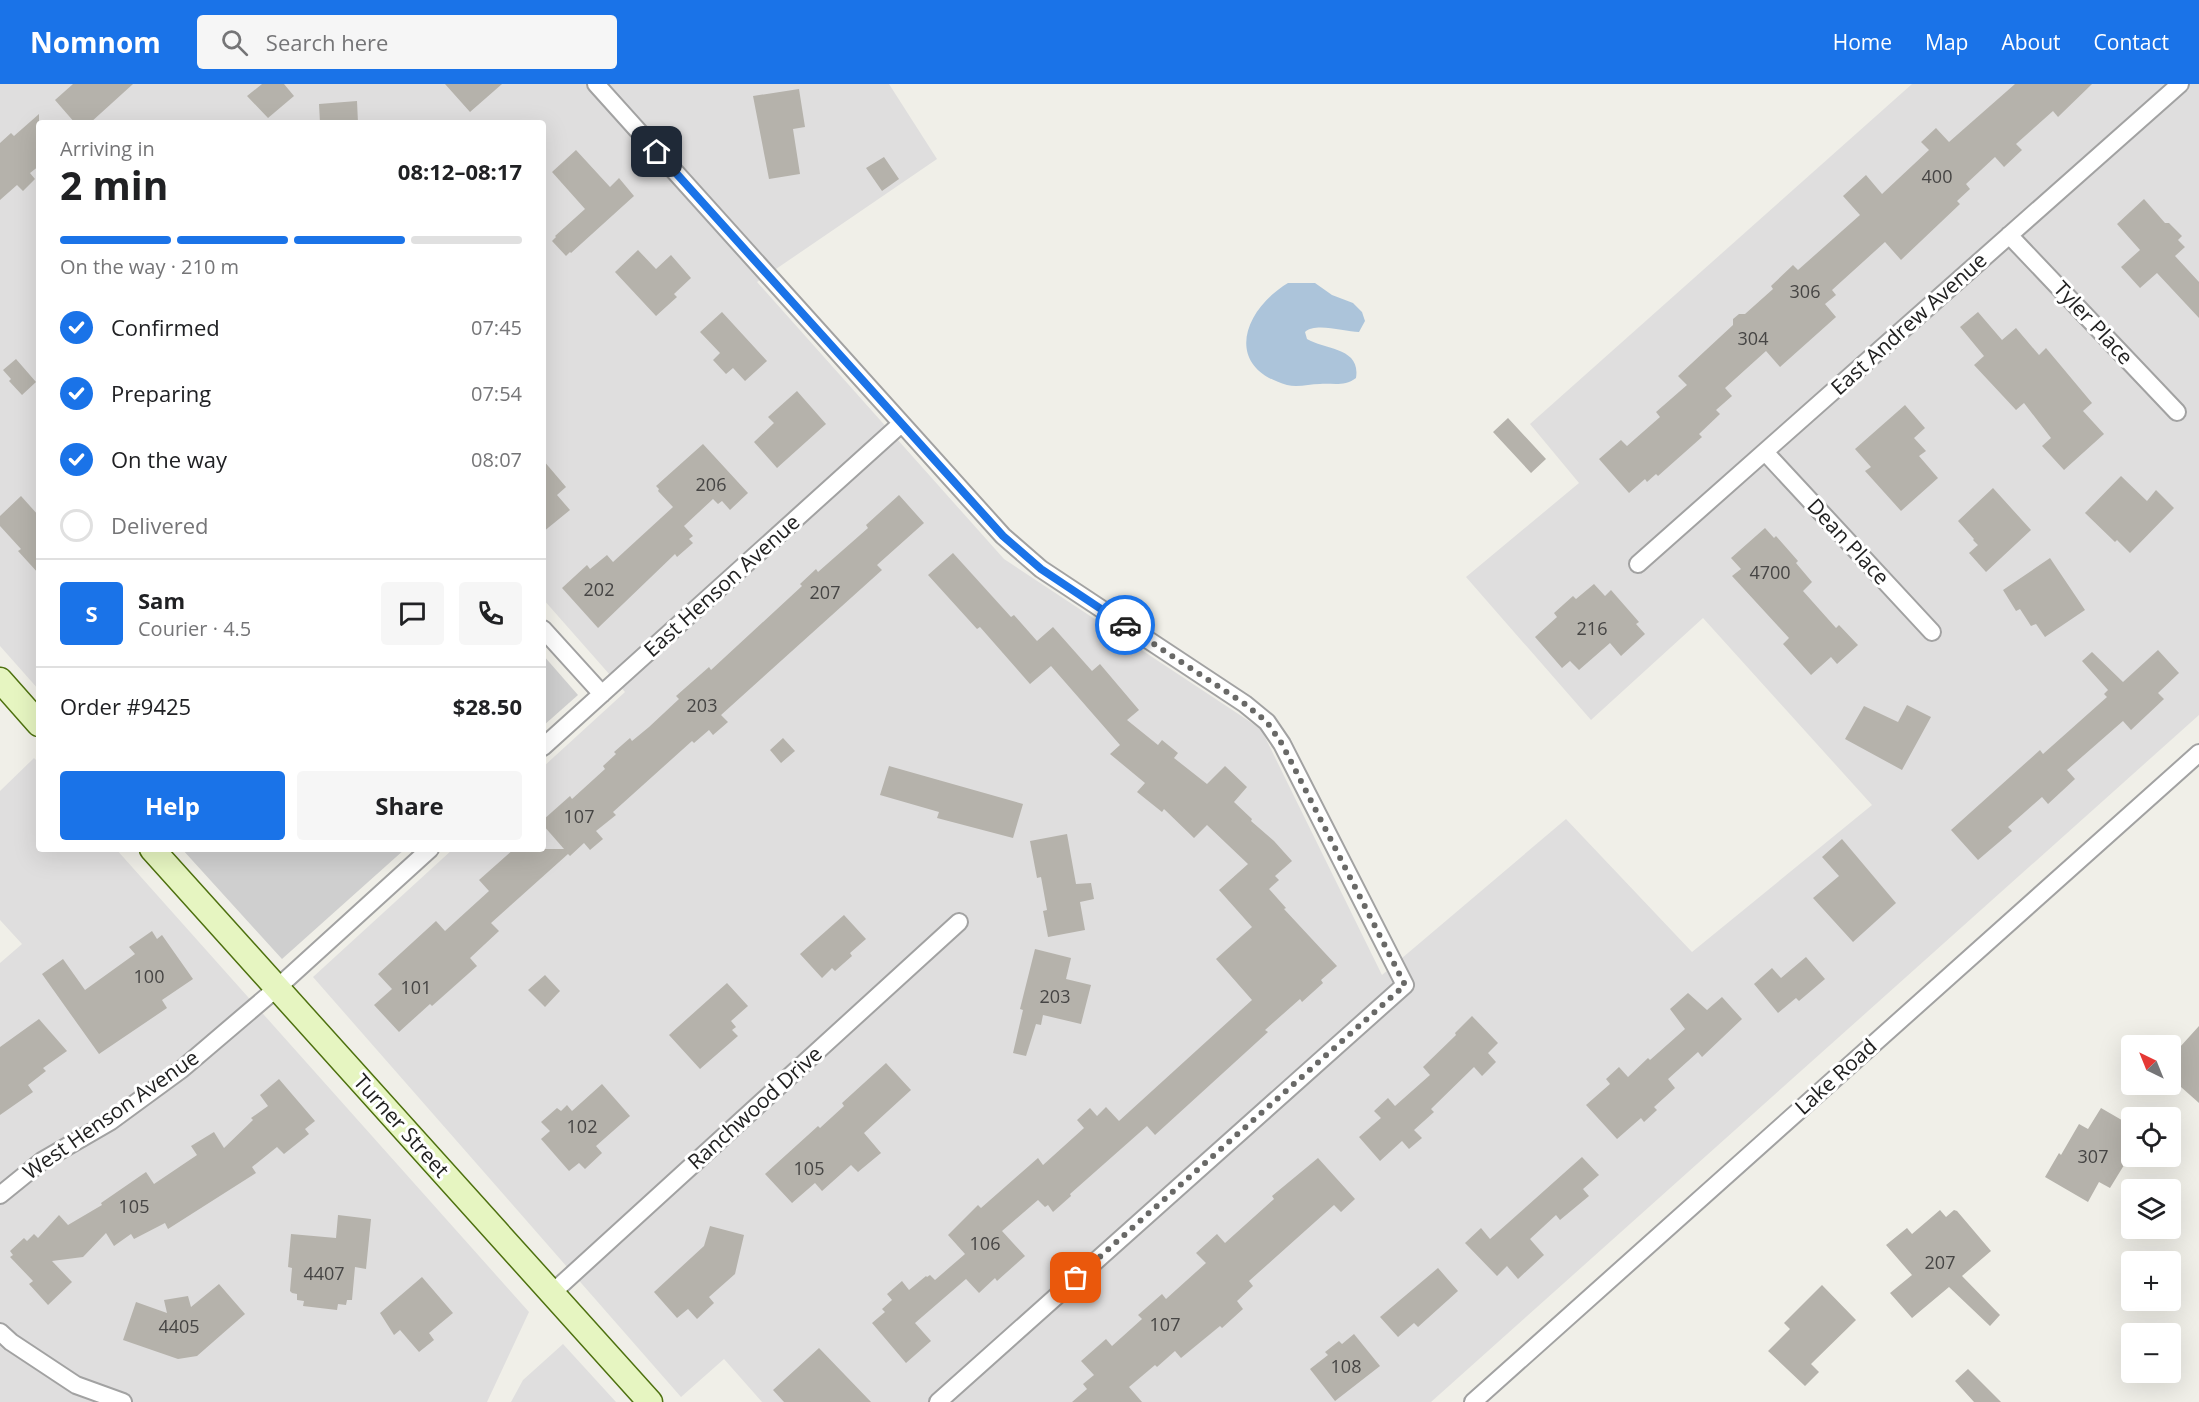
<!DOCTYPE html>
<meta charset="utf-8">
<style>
body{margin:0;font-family:"Open Sans",sans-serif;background:#f6f6f6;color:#202124;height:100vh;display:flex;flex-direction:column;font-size:22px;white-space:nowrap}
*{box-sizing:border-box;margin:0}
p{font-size:20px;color:#757577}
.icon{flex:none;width:33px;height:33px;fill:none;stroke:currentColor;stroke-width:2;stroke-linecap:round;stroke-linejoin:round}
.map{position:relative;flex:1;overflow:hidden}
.details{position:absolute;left:36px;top:36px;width:510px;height:732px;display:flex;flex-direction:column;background:#fff;border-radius:6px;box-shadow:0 6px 24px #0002}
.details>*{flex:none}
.needle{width:39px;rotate:317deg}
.fabs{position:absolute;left:2121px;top:951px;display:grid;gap:12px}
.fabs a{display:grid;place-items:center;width:60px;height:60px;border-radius:6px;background:#fff;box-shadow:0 6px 24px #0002;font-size:30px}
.pin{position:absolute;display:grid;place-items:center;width:51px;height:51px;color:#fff;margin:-26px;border-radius:12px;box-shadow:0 3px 9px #0006}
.courier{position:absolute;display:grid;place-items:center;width:60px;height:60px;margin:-30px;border:4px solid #1a73e8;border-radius:50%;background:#fff;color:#222;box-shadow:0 2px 8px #0007}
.summary em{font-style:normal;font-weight:700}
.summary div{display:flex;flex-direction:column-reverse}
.summary{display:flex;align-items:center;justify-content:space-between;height:102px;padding:0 24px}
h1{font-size:39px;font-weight:700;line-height:45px}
.bar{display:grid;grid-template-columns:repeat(4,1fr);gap:9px 6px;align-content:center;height:72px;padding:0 24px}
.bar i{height:8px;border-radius:4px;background:#e0e0e0}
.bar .active{background:#1a73e8}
.bar p{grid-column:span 4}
.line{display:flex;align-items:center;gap:15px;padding:0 24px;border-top:2px solid #e0e0e0}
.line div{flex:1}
.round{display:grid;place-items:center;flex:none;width:63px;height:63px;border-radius:6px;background:#f6f6f6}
ol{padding:0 24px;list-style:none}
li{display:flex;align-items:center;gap:18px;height:66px}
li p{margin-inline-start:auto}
li .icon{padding:6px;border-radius:50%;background:#1a73e8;color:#fff;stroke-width:4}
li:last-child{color:#757577}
li i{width:33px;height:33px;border:3px solid #e0e0e0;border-radius:50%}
.cta{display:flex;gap:12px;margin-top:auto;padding:12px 24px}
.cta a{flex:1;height:69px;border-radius:6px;background:#1a73e8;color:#fff;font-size:24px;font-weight:700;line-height:69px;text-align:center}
.cta a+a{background:#f6f6f6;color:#202124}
header{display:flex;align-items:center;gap:36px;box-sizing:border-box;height:84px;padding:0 30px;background:#1a73e8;color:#fff}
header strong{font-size:28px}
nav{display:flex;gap:33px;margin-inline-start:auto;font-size:21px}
.search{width:420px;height:54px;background:#f6f6f6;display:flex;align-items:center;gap:15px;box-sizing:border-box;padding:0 21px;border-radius:6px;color:#757577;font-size:22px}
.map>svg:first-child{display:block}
.residential{fill:#dfdede}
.religious{fill:#cfcfcf}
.water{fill:#acc4da}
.building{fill:#b5b2ab}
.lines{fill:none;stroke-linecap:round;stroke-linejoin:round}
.street-casing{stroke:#a2a2a2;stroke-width:20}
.secondary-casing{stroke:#4e710f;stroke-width:27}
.street{stroke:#fff;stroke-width:16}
.secondary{stroke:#e6f5c1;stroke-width:24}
.done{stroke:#696967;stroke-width:6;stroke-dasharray:0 10.8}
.route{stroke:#1a73e8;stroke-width:8}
.labels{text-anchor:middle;stroke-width:6;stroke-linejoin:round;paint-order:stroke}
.number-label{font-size:18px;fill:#464544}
.street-label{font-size:21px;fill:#212121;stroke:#fff}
</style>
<header>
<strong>Nomnom</strong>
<div class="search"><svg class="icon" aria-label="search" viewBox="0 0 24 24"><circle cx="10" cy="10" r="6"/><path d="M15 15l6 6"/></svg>Search here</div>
<nav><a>Home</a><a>Map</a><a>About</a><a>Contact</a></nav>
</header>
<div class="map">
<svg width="2199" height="1318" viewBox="0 0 2199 1318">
<rect width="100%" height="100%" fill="#f0efe8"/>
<!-- residential -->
<path class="residential" d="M0 0H889L937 75 757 198 1004 475 1261 645 1382 891 1566 735 1692 868 1872 721 1703 534 1591 636 1466 493 1579 399 1530 340 1912 0H2199V631L1431 1318H762L724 1275 681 1313 313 893 453 765H543V683L625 608 543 515V39H39V606L0 562Z
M34 674 39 679V765H116L529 1228 487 1318H0V879L22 860 0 836V707Z
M563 1260 616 1318H511L523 1296Z"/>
<!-- religious -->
<path class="religious" d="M543 571 578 611 543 642Z
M182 765H405L282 875Z"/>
<!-- water -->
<path class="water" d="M1288 199H1315L1332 211 1353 219 1362 228 1365 237 1359 248C1345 248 1316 238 1305 248L1307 255C1325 266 1361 263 1356 294 1344 303 1333 299 1320 300 1309 300 1298 304 1287 301 1223 283 1243 226 1288 199Z"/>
<!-- building -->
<path class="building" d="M73 0H133L90 39H75L55 16Z
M262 0H284L294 12 268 34 247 12Z
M445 0H502L470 28Z
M2015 0H2092L2058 33 2053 27 2016 60 2022 66 2004 83 1995 73 1966 100 1970 105 1957 117 1960 120 1901 176 1885 158 1832 206 1836 211 1825 220 1836 233 1780 283 1766 267 1725 304 1732 312 1716 326 1720 330 1699 350 1702 353 1658 392 1656 390 1647 398 1645 395 1629 409 1599 375 1621 356 1627 362 1660 333 1656 328 1687 301 1678 292 1733 241V235L1739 230H1745L1773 205 1771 202 1793 181 1798 186 1860 131 1843 112 1866 91 1882 110 1929 66 1921 58 1936 44 1949 58Z
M799 5 805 43 793 45 800 90 769 95 753 12Z
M357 17 358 39H320L319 20Z
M39 30V82L30 89 35 95 23 107 17 101 0 116V59L11 49 14 52Z
M576 66 610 103 619 94 634 112 571 169 570 168 566 172 552 157 556 153 555 152 585 125 552 88Z
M884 73 899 95 882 107 866 84Z
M2144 115 2165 139H2169L2182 152 2178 156 2185 163 2175 172 2199 198V234L2157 189 2140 204 2121 183 2140 166 2117 140Z
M638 166 656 185 671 171 691 194 674 210 677 213 656 232 615 188Z
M722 228 767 277 745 297 733 284 726 290 713 276 720 269 700 248Z
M1978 228 2002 256 2016 244 2039 271 2046 264 2092 319 2083 327 2104 350 2064 386 2042 362 2051 354 2024 319 2016 326 1974 281 1984 272 1960 243Z
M16 275 36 298 22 311 9 297 11 295 3 286Z
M797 307 826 340 777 384 754 358 774 339 768 333Z
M1905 321 1925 344 1914 354 1926 367 1919 372 1938 394 1901 427 1865 387 1871 383 1855 365Z
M1508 334 1546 375 1531 389 1493 348Z
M703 360 748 409 730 426 722 417 718 420 713 415 684 442 693 452 689 455 693 459 677 473 675 470 598 544 562 504 587 481 590 485 607 471 613 478 673 423 658 407 659 405 656 402Z
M543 376 566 403 557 411 570 426 543 448Z
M2121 392 2147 417 2156 406 2174 424 2130 469 2117 456 2115 458 2085 429Z
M1993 404 2031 446 1986 488 1969 469 1978 461 1973 456 1974 455 1958 437Z
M899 411 924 439 877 481 882 486 721 631 728 638 713 651 709 646 694 659 692 657 613 728 616 731 596 747 603 755 590 766 584 759 570 772 568 770 491 839 499 847 470 874 477 882 432 922 430 920 399 948 374 921 392 905 378 890 436 837 445 847 489 807 479 796 514 765H564L543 741V736L570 712 572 715 605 685 603 682 616 670 614 668 630 654 632 657 649 643 679 615 676 612 709 583 711 586 802 502 800 500 816 485 818 488 868 444 866 441Z
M21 412 39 432V490L18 467 21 465 0 442V432Z
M1765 444 1774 454 1776 452 1798 477 1796 479 1812 498 1803 507 1836 544 1839 541 1858 561 1837 580 1831 573 1811 591 1783 560 1789 554 1732 492 1741 485 1731 474Z
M953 469 1011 533 1014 531 1037 557 1053 543 1092 587 1100 580 1139 626 1127 636 1158 661 1162 656 1178 669 1174 674 1207 700 1225 682 1247 703 1234 718 1252 735 1251 737 1274 757 1292 777 1275 792 1279 796 1269 805 1286 824 1284 825 1337 882 1321 896 1323 899 1302 918 1300 915 1265 946 1268 948 1155 1051 1147 1042 1070 1110 1071 1112 1053 1128 1048 1121 1045 1123 1038 1116 1002 1147 1025 1172 997 1197 995 1194 979 1209 966 1195 915 1239 931 1257 906 1279 872 1239 885 1228 882 1225 892 1216 887 1210 902 1197 909 1206 926 1192 927 1193 930 1191 935 1196 965 1170 948 1151 978 1121 981 1124 1038 1074 1043 1081 1084 1044 1077 1036 1090 1024 1097 1032 1106 1023 1119 1037 1252 916 1216 875 1252 843 1219 806 1248 780 1207 741 1194 754 1164 725 1162 728 1137 708 1145 699 1110 670 1120 661 1051 582 1030 600 980 543 977 545 928 491Z
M2050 474 2085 526 2045 553 2036 540 2031 542 2020 525 2016 527 2003 506Z
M1594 500 1605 512 1611 506 1639 538 1636 540 1645 550 1621 572 1610 559 1579 586 1570 577 1562 584 1535 553 1557 533 1554 529 1573 512 1576 515Z
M2158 566 2179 589 2158 609 2164 615 2131 646 2123 637 2067 686 2075 695 2048 720 2042 713 2008 743 2012 747 1978 776 1951 746 2040 666 2043 670 2107 613 2104 610 2108 606 2082 577 2092 568 2123 598Z
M1907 621 1931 633 1902 686 1845 655 1864 622 1898 638Z
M783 654 795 667 781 679 770 666Z
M889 682 1023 720 1013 754 937 734 939 728 880 711Z
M1067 750 1076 800 1091 799 1094 815 1080 818 1085 846 1048 853 1043 827 1047 826 1041 793 1037 794 1030 757Z
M1842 755 1896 819 1853 858 1813 814 1839 792 1822 773Z
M844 831 866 855 850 869 852 872 835 887 832 884 822 894 800 870Z
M152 847 157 855 162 851 193 895 162 916 167 924 99 970 42 890 63 875 85 906 135 870 129 863Z
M1035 865 1071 874 1066 895 1091 901 1081 940 1043 931 1041 941 1036 940 1026 972 1013 969 1023 926 1020 925Z
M1806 873 1825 895 1799 917 1796 914 1778 929 1754 900 1772 884 1781 894Z
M545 891 560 907 545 923 528 906Z
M727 899 748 922 731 937 736 943 732 946 738 952 700 985 669 951Z
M1688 909 1707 926 1722 913 1742 935 1702 973 1698 968 1668 995 1675 1004 1654 1023 1657 1026 1644 1038 1641 1034 1617 1055 1586 1021 1610 1000 1606 995 1619 983 1628 993 1648 974 1650 976 1685 945 1670 925Z
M1472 932 1498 959 1488 969 1496 978 1482 992 1474 983 1431 1025 1434 1028 1414 1046 1422 1054 1409 1065 1402 1057 1380 1077 1359 1053 1381 1034 1374 1027 1388 1014 1395 1022 1430 991 1423 983 1456 951 1455 949Z
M39 935 67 967 43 984 46 987 28 1001 33 1008 0 1031V963Z
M2199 942V1019L2172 995 2179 987 2170 980V976L2181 965 2180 963Z
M886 979 911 1006 864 1049 881 1069 858 1088 851 1081 822 1107 815 1099 792 1119 765 1090 818 1042 820 1044 844 1022 842 1019Z
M279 995 315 1037 305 1045 309 1050 284 1070 277 1063 252 1083 256 1089 168 1145 165 1139 134 1155 131 1150 114 1162 106 1149 83 1173 52 1177 72 1198 48 1221 29 1200 33 1197 10 1173 13 1171 10 1167 24 1154 27 1157 34 1150 38 1154 59 1131 68 1141 102 1121 101 1119 146 1088 154 1100 197 1071 191 1062 214 1048 224 1064 253 1036 251 1034 268 1022 260 1011Z
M602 1000 630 1032 596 1062 602 1069 585 1085 579 1079 569 1087 541 1055 550 1047 541 1038 557 1024 561 1027 567 1021 572 1027Z
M2101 1024 2132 1042V1068L2110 1104 2099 1098 2088 1118 2045 1093 2059 1069 2061 1071 2079 1040 2088 1045Z
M1582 1073 1599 1091 1583 1105 1589 1112 1560 1136 1556 1131 1530 1155 1544 1171 1518 1195 1507 1182 1497 1192 1465 1159 1481 1144 1490 1155Z
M1318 1074 1355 1115 1341 1128 1334 1121 1249 1197 1253 1202 1237 1217 1243 1225 1222 1244 1220 1242 1181 1274 1175 1267 1157 1283 1155 1281 1129 1303 1142 1318H1072L1087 1305 1083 1300 1094 1291 1081 1277 1106 1255 1112 1262 1142 1235 1138 1231 1162 1210 1166 1215 1206 1179 1196 1169 1217 1150 1225 1159 1274 1115 1272 1112Z
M1940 1126 1946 1133 1954 1126 1957 1127 1991 1167 1962 1192 2000 1231 1990 1242 1949 1203 1912 1234 1890 1209 1912 1191 1886 1161 1907 1144 1912 1150Z
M338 1131 371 1135 366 1185 355 1183 352 1216H347L346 1221 338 1220 337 1226 303 1222 304 1217 297 1216V1210L292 1209 290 1207 292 1184 288 1183 291 1150 336 1154Z
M710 1142 744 1151 735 1190 709 1213 714 1219 697 1235 688 1225 677 1234 654 1208 704 1162Z
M1438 1184 1458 1207 1418 1243 1414 1239 1398 1253 1380 1233Z
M422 1193 453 1229 429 1249 434 1256 419 1268 400 1246 394 1251 380 1229Z
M219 1200 245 1230 197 1272 178 1275 123 1256 136 1218 167 1229 164 1216 188 1212 191 1223Z
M1822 1201 1856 1236 1811 1280 1819 1288 1805 1302 1768 1267 1790 1245 1784 1239Z
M1354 1250 1380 1282 1335 1317 1310 1285 1328 1271 1325 1268 1339 1257 1342 1260Z
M819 1264 871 1318H784L773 1306Z
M1968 1285 2001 1318H1974L1955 1297Z"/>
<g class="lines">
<defs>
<path id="street" d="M596 0 1003 452 1041 485 1245 620 1267 638 1282 660 1405 901 938 1318
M2009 151 2177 328
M1765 368 1932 548
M1638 480 2180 0
M543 545 602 610
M543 663 901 340
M0 1111 42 1077 111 1037 182 985 277 904 430 765
M552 1209 959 838
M0 1248 11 1258 76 1301 123 1318
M1473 1318 2199 669"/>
<path id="secondary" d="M0 596 39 640
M152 765 650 1318"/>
</defs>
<!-- street casing -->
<use href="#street" class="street-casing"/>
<!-- secondary casing -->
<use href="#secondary" class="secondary-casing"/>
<!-- street -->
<use href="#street" class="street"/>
<!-- secondary -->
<use href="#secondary" class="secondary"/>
</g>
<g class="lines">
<!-- done -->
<path class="done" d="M1076 1194 1405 901 1282 660 1267 638 1245 620 1125 541"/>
<!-- route -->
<path class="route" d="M657 68 1003 452 1041 485 1125 541"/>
</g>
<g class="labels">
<!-- number labels -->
<g class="number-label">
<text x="1937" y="99">400</text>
<text x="1805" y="214">306</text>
<text x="1753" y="261">304</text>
<text x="711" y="407">206</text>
<text x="1770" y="495">4700</text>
<text x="599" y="512">202</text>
<text x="825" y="515">207</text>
<text x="1592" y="551">216</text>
<text x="702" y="628">203</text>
<text x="579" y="739">107</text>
<text x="149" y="899">100</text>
<text x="416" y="910">101</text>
<text x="1055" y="919">203</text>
<text x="582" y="1049">102</text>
<text x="2093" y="1079">307</text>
<text x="809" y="1091">105</text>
<text x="134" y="1129">105</text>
<text x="985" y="1166">106</text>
<text x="1940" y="1185">207</text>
<text x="324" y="1196">4407</text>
<text x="1165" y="1247">107</text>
<text x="179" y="1249">4405</text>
<text x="1346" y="1289">108</text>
</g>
<!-- street labels -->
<g class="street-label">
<text transform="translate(2093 239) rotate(47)" y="7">Tyler Place</text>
<text transform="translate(1909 240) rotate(-42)" y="7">East Andrew Avenue</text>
<text transform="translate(1848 458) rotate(47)" y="7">Dean Place</text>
<text transform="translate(722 502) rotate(-42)" y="7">East Henson Avenue</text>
<text transform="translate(1836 993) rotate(-42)" y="7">Lake Road</text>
<text transform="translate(755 1024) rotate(-42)" y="7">Ranchwood Drive</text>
<text transform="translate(111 1031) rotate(-35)" y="7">West Henson Avenue</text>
<text transform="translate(401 1042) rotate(48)" y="7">Turner Street</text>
</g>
</g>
</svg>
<div class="fabs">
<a><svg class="needle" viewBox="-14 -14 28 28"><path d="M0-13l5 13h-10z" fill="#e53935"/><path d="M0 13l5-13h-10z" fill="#757577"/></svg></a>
<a><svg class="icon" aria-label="locate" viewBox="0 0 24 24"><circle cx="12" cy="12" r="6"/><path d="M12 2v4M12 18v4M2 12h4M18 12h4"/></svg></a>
<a><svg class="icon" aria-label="layers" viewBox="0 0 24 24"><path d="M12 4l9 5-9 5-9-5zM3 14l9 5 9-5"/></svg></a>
<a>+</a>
<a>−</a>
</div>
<div class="pin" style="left:1076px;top:1194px;background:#ea580c"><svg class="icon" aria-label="bag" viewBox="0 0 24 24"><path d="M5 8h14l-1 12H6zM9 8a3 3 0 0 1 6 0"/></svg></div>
<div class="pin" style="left:657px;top:68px;background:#1f2937"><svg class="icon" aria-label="home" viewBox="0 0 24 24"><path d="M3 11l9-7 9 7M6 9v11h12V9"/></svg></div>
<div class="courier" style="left:1125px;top:541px"><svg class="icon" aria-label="car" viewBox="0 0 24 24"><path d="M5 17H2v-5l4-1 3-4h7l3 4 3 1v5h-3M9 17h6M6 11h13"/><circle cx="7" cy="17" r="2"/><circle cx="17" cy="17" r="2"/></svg></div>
<section class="details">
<div class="summary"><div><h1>2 min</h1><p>Arriving in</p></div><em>08:12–08:17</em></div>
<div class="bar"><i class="active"></i><i class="active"></i><i class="active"></i><i></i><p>On the way · 210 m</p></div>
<ol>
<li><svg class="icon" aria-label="check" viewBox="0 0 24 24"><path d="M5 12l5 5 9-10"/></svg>Confirmed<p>07:45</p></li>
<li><svg class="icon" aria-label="check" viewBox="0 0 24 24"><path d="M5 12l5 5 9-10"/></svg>Preparing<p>07:54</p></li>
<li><svg class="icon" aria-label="check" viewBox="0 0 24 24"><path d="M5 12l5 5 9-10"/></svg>On the way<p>08:07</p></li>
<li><i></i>Delivered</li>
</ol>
<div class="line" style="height:108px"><b class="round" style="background:#1a73e8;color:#fff">S</b><div><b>Sam</b><p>Courier · 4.5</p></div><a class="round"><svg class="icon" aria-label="chat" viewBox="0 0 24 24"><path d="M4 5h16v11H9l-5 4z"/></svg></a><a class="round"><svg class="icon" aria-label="phone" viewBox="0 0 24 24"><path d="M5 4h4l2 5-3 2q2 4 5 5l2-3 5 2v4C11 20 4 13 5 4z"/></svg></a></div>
<div class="line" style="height:78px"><div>Order #9425</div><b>$28.50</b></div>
<div class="cta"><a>Help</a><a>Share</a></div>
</section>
</div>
